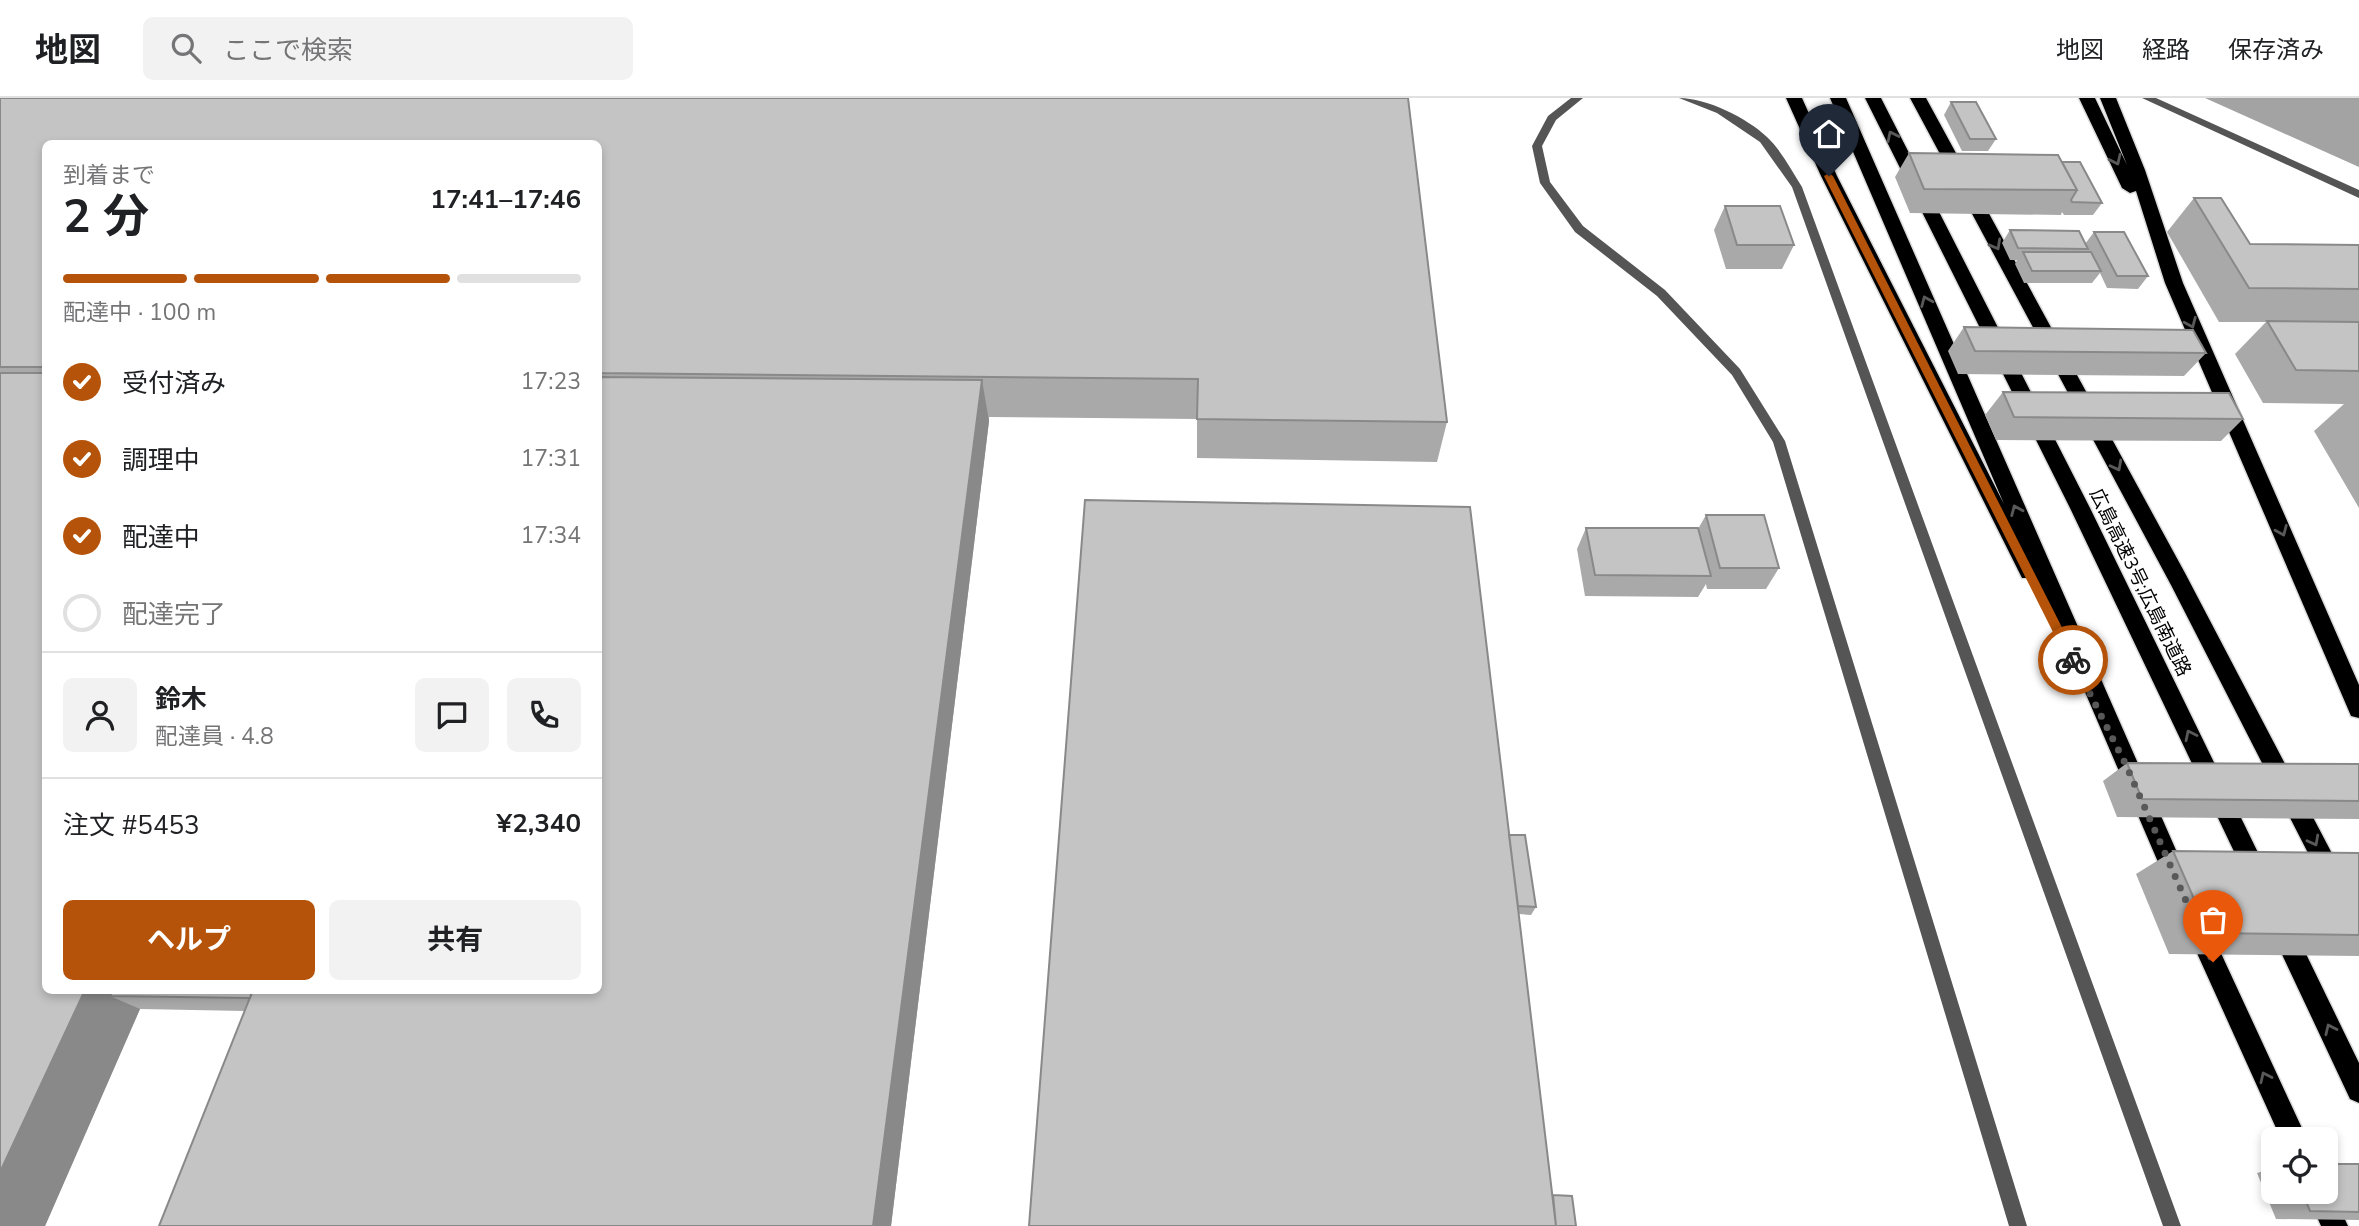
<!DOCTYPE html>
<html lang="ja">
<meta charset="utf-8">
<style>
body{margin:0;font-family:"Nunito Sans","Noto Sans JP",sans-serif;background:#f2f2f2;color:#202124;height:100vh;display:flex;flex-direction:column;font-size:26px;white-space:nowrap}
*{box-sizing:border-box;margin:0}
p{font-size:23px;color:#757577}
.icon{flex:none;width:38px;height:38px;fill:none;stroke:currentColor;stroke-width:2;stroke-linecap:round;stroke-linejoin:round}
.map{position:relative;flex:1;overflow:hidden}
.drawer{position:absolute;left:42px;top:42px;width:560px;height:854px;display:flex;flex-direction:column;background:#fff;border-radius:10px;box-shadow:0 4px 10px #0003}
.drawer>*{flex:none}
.fabs{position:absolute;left:2261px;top:1029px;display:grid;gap:14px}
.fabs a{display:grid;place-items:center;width:77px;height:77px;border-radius:10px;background:#fff;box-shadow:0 4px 10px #0003;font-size:35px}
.pin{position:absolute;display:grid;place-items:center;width:60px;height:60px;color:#fff;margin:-72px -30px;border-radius:50% 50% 50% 0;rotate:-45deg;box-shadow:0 0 7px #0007}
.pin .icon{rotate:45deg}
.courier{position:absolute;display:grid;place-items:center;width:70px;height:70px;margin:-35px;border:5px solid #b45309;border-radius:50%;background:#fff;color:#222;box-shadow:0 2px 9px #0007}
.overview em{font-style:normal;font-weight:700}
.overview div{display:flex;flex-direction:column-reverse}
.overview{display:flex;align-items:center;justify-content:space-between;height:119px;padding:0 21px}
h1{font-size:46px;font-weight:700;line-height:52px}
.bar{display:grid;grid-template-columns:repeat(4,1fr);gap:10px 7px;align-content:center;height:84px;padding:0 21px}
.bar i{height:9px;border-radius:5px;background:#e0e0e0}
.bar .active{background:#b45309}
.bar p{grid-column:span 4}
.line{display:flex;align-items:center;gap:18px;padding:0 21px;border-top:2px solid #e0e0e0}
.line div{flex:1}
.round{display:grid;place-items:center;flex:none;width:74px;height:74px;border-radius:10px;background:#f2f2f2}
ol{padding:0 21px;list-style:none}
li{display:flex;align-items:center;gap:21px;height:77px}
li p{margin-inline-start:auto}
li .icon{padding:7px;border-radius:50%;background:#b45309;color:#fff;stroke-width:4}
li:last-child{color:#757577}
li i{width:38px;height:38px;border:4px solid #e0e0e0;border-radius:50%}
.action{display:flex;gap:14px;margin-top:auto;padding:14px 21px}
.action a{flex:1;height:80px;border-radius:10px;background:#b45309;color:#fff;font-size:28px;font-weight:700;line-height:80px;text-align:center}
.action a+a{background:#f2f2f2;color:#202124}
header{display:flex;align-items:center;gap:42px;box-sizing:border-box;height:98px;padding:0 35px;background:#fff;border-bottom:2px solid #e0e0e0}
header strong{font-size:33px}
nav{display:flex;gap:38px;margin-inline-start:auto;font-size:24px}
.search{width:490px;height:63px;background:#f2f2f2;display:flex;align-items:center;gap:18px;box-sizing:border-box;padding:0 24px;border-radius:10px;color:#757577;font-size:26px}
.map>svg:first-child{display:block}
.water{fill:#a3a3a3}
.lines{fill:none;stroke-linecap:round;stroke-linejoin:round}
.motorway-casing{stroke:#dbdbdb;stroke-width:3}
.service{fill:#555;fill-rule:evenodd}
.motorway{fill:#000;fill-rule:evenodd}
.wall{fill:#a9a9a9;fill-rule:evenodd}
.shaded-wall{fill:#898989}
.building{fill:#c4c4c4;stroke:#898989;stroke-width:2}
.oneway{stroke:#595959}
.route{fill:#b45309}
.done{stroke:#595959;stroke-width:7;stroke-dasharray:0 12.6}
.labels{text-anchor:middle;stroke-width:5;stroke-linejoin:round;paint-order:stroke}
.street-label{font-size:19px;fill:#000;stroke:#fff}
</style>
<header>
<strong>地図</strong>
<div class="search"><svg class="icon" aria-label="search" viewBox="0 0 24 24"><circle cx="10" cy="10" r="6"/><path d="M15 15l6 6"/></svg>ここで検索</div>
<nav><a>地図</a><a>経路</a><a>保存済み</a></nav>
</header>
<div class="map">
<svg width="2359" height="1128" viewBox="0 0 2359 1128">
<rect width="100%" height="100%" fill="#fff"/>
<!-- water -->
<path class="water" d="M2205 0H2359V69Z"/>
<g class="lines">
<defs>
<path id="motorway" d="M1786 0H1802L1837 78 2004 406 1830 0H1846L2190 784 2186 792 2178 795 2170 792 2036 480H2022L1821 78Z
M1865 0H1881L2090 410 2266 771 2270 779 2266 787 2258 790 2250 787 2070 410Z
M1910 0H1926L2185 475 2359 807V842L2351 839 2171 487Z
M2079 0H2095L2127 67 2100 0H2116L2145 72 2183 185 2359 587V620L2351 618 2348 611 2165 185 2136 93 2130 95 2122 90Z
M2199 822 2207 825 2307 1041H2281L2187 833 2191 825Z
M2283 822 2291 825 2359 965V1005L2350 1001 2271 833 2275 825Z
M2326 1084 2328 1085 2348 1128H2321L2306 1094H2326Z"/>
</defs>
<!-- motorway casing -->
<use href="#motorway" class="motorway-casing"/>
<!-- service -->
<path class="service" d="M1571 0H1583L1556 22 1542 48 1550 84 1583 128 1665 192 1740 271 1785 343 2027 1128H2009L1773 344 1732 277 1657 198 1575 134 1540 85 1532 48 1548 18Z
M1679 0C1707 0 1747 20 1767 39 1781 52 1792 73 1802 89L2181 1128H2163L1792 89 1760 44 1717 15Z
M2142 0H2156L2359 92V100Z"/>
<!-- motorway -->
<use href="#motorway" class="motorway"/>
</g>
<!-- wall -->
<path class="wall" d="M0 0H1408L1447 324 1437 364 1197 360V321L989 319V323L891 1128H159L245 913 140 911 45 1128H0ZM46 46H598V892H46Z
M1951 4 1996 41 1988 53H1962L1944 17Z
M1909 55 2062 64 2102 105 2093 117H2064L2062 114 2061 117 1910 115 1895 79Z
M2194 100 2250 146 2359 147V410L2314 333 2344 306 2263 305 2235 256 2266 224H2219L2167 134Z
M1725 108 1794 147 1782 171H1726L1714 132Z
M2010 132 2085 146 2094 134 2148 178 2138 191 2107 190 2100 175 2092 185H2024L2015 166 2017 162H2010L2002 145Z
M1964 229 2206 255 2184 278 1958 276 1948 253Z
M2003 294 2243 321 2221 343 1996 342 1985 317Z
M1706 417 1779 470 1766 491H1707L1706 486 1698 499 1585 498 1577 451 1586 430 1698 431Z
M2127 665 2359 666V721L2117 719 2103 683Z
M1509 737 1536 809 1531 817 1519 816 1029 1128Z
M2173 753 2359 755V858L2169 856 2136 776Z
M2359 1066V1122L2276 1121 2257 1075 2273 1070V1094H2326Z"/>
<!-- shaded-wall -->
<path class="shaded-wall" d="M982 282 989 323 891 1128H873Z
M85 892H149L110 898 140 911 45 1128H0V1074Z"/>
<!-- building -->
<path class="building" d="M0 0H1408L1447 324 1197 321 1198 281 598 275V46H46V269H0Z
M1951 4H1976L1996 41H1970Z
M1909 55 2058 57 2077 92 1924 91Z
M2062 64H2080L2102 105 2072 104 2071 102 2077 92Z
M2194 100H2221L2250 146 2359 147V191L2249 190Z
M1725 108H1780L1794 147H1737Z
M2010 132 2079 133 2088 151 2018 150Z
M2094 134H2124L2148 178H2117Z
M2023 154H2091L2101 173H2032Z
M2267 223 2359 224V273L2296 272Z
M1964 229 2193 232 2206 255 1975 253Z
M0 275H46V892H85L0 1074Z
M598 279 982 282 873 1128H159L253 892H598Z
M2003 294 2229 295 2243 321 2014 319Z
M1085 402 1470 409 1556 1128H1029Z
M1706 417H1764L1779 470H1720Z
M1586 430H1698L1711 478 1595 477Z
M2127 665 2359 666V703L2142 701Z
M1509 737H1525L1536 809 1518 808Z
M2173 753 2359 755V837L2209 835Z
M113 892H253L250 900 110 898Z
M2326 1066H2359V1114L2310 1113 2302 1094H2326Z
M1553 1097 1572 1098 1576 1128H1556Z"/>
<!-- one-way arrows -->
<defs><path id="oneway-chevron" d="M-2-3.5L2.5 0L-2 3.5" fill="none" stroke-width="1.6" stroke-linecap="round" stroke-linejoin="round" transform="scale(1.75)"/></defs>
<g class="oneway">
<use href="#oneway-chevron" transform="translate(1892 38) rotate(-116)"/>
<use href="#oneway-chevron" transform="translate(2116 62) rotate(65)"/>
<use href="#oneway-chevron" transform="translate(1996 147) rotate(61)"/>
<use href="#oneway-chevron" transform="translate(1926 203) rotate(-113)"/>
<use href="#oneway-chevron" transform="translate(2191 225) rotate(67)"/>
<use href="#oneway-chevron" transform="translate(2117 368) rotate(62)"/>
<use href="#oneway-chevron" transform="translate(2016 412) rotate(-113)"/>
<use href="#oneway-chevron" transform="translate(2282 433) rotate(67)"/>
<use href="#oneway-chevron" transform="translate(2190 637) rotate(-116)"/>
<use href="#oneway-chevron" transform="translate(2314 743) rotate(62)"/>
<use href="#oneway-chevron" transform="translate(2330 931) rotate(-115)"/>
<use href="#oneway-chevron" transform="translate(2265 979) rotate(-115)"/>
</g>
<!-- route -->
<path class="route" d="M1829 75 1833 78 2077 559V566H2069L1824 78Z"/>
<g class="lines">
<!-- done -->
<path class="done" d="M2073 562 2126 667 2213 864"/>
</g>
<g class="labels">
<!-- street labels -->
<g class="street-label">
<text transform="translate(2141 484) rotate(64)" y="7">広島高速3号;広島南道路</text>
</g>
</g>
</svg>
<div class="fabs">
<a><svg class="icon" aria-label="locate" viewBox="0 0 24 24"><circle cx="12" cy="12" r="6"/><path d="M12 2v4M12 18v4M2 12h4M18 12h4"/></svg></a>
</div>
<div class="pin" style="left:2213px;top:864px;background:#ea580c"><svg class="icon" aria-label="bag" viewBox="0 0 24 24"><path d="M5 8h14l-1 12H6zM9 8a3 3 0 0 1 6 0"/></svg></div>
<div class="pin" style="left:1829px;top:78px;background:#1f2937"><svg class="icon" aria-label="home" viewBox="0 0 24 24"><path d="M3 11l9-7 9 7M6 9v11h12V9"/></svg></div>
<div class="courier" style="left:2073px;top:562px"><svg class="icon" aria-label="bike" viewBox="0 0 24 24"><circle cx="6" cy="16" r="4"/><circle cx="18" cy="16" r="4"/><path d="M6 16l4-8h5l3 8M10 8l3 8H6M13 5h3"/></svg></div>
<section class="drawer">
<div class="overview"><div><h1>2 分</h1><p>到着まで</p></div><em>17:41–17:46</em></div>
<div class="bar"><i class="active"></i><i class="active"></i><i class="active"></i><i></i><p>配達中 · 100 m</p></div>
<ol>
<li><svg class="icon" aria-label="check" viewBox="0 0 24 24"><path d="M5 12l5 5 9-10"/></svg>受付済み<p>17:23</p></li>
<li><svg class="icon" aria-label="check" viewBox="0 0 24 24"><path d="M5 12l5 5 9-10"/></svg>調理中<p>17:31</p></li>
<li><svg class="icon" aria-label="check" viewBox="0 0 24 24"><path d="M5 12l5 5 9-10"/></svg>配達中<p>17:34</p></li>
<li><i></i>配達完了</li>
</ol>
<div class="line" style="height:126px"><a class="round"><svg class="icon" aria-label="person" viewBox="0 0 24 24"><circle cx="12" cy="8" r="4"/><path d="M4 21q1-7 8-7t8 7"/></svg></a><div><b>鈴木</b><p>配達員 · 4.8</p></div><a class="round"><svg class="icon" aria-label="chat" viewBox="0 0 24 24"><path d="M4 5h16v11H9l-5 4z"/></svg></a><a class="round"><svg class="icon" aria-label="phone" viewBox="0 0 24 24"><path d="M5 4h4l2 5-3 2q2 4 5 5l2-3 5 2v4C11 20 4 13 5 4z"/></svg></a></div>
<div class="line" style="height:91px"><div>注文 #5453</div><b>¥2,340</b></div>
<div class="action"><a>ヘルプ</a><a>共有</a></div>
</section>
</div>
